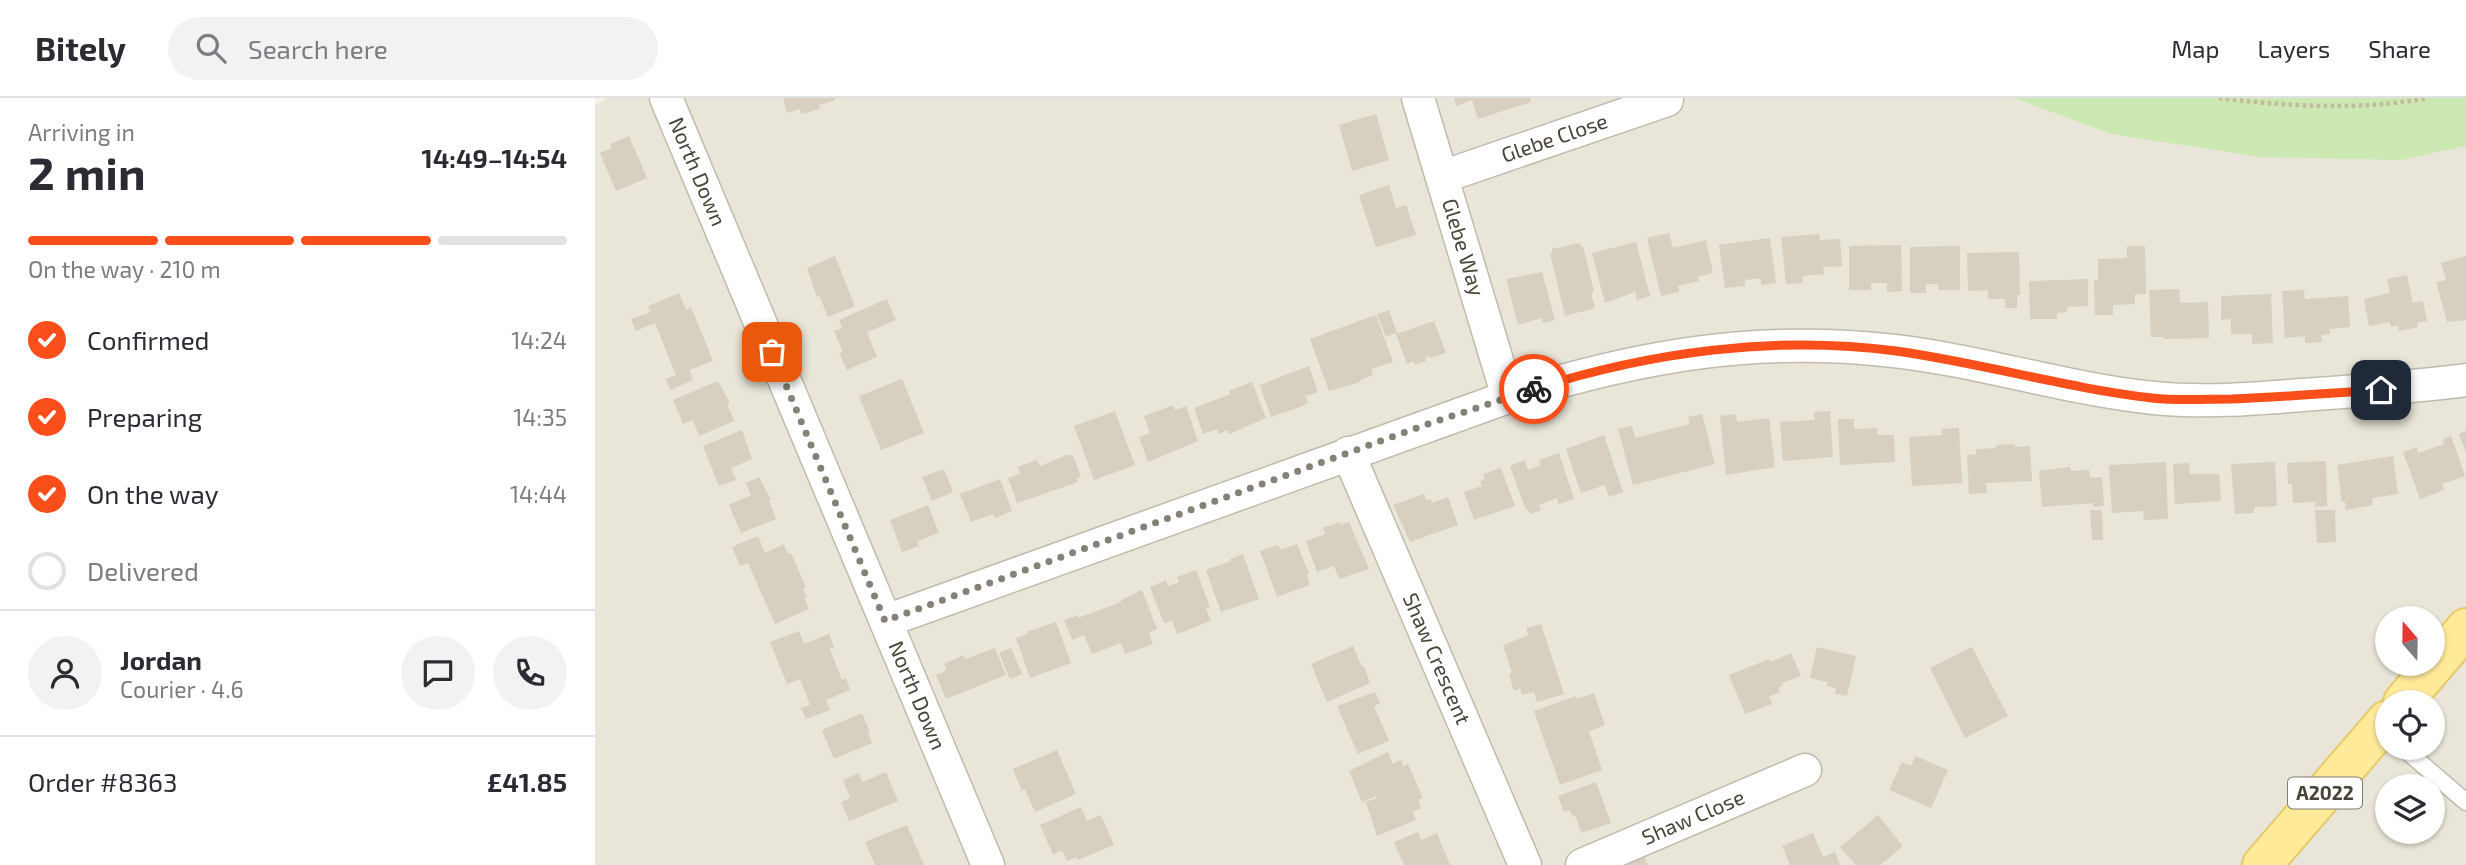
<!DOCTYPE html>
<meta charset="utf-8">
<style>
body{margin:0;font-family:"Exo 2",sans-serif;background:#f2f2f3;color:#2b2b33;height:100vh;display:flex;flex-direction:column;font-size:26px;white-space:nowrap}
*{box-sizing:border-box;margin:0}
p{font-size:23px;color:#7c7c81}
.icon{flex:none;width:38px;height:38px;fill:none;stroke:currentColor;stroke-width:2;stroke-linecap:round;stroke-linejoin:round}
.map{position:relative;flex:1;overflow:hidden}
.details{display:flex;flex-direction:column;background:#fff;width:595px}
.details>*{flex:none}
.needle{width:46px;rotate:340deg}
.tools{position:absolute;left:1780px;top:508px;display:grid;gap:14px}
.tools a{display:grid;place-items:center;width:70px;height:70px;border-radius:50%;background:#fff;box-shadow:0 2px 5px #0004;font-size:35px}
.pin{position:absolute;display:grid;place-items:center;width:60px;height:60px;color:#fff;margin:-30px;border-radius:14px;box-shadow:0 4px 10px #0006}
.courier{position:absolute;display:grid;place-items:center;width:70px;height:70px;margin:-35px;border:5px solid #fb4f1b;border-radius:50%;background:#fff;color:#222;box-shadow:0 2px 9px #0007}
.head em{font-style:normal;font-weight:700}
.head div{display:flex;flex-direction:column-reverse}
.head{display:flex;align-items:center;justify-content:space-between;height:119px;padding:0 28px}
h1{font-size:46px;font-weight:700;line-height:52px}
.bar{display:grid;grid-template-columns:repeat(4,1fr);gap:10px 7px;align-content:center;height:84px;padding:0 28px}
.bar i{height:9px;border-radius:5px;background:#e1e1e2}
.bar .current{background:#fb4f1b}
.bar p{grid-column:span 4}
.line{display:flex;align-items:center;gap:18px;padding:0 28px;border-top:2px solid #e1e1e2}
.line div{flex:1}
.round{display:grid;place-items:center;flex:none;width:74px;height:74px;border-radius:37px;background:#f2f2f3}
ol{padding:0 28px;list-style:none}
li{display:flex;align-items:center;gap:21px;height:77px}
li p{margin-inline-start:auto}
li .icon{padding:7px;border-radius:50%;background:#fb4f1b;color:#fff;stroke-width:4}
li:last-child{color:#7c7c81}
li i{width:38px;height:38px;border:4px solid #e1e1e2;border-radius:50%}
header{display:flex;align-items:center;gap:42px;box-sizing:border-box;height:98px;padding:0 35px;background:#fff;border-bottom:2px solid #e1e1e2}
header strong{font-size:33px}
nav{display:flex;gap:38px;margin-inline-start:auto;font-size:24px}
.search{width:490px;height:63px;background:#f2f2f3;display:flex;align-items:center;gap:18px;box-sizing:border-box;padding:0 24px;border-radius:38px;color:#7c7c81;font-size:26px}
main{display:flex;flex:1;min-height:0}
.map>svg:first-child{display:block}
.residential{fill:#e9e5d8;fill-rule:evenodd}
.green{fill:#cce9b3}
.building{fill:#d7cfbf}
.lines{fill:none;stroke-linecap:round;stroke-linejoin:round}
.lane-casing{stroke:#c1bbac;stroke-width:19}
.street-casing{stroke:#c1bbac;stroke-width:35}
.primary-casing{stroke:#e5ca68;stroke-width:42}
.path{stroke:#c3b99d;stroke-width:4.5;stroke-dasharray:3.5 3.5;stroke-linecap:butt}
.lane{stroke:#fff;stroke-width:16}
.street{stroke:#fff;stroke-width:32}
.primary{stroke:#ffea99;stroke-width:38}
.done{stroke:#858176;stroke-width:7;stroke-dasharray:0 12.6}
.route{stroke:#fb4f1b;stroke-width:9}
.labels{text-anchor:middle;stroke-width:7;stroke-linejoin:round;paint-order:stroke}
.shield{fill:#fff;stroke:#807c74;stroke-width:2}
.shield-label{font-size:19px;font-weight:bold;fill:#494438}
.street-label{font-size:21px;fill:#494438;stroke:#fff}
</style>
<header>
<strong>Bitely</strong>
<div class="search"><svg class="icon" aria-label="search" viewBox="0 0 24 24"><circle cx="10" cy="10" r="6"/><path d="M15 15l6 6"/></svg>Search here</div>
<nav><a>Map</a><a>Layers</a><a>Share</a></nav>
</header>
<main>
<section class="details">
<div class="head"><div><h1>2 min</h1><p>Arriving in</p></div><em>14:49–14:54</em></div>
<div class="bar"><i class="current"></i><i class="current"></i><i class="current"></i><i></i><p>On the way · 210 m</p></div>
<ol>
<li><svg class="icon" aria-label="check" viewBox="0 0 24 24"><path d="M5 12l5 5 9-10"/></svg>Confirmed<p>14:24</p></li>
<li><svg class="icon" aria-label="check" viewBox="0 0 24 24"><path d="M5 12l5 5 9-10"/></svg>Preparing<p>14:35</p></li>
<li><svg class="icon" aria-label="check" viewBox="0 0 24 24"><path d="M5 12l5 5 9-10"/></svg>On the way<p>14:44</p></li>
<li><i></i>Delivered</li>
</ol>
<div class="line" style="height:126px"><a class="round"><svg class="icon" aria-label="person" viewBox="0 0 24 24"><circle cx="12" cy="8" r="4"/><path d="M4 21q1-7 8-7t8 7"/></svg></a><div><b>Jordan</b><p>Courier · 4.6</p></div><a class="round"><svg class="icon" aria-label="chat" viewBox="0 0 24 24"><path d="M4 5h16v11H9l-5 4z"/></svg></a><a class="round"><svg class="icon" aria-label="phone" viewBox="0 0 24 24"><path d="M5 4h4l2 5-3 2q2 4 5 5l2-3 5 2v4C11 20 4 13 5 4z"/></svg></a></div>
<div class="line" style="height:91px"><div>Order #8363</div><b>£41.85</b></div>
</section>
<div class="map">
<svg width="1871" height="767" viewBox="0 0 1871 767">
<rect width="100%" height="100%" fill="#f5f2ea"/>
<!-- residential -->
<path class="residential" d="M13 0H1418L1516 36 1807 62 1871 48V767H0V8ZM1792 520H1838V565H1792ZM1792 604H1838V649H1792ZM1792 688H1838V733H1792Z"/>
<!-- green -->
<path class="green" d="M1418 0H1871V48L1807 62 1666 59 1516 36Z"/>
<!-- building -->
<path class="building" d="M188 0H240V2L224 7 225 11 206 16 205 11 192 15Z
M859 0H935L936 4 883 21 877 2 861 8Z
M781 16 794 62 757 73 744 27Z
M34 38 52 80 21 93 5 55 17 50 15 46Z
M794 87 801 110 811 107 821 137 781 149 764 97Z
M1074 135 1078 150 1111 142 1118 175 1102 179 1104 183 1083 188 1084 194 1066 198 1052 140Z
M1224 136 1225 142 1245 141 1247 168 1228 169 1229 176 1207 178 1208 185 1191 186 1186 139Z
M1175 140 1181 185 1166 187V180L1150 182V188L1130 190 1124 147Z
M1041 144 1055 198 1042 202 1040 194 1010 205 997 155Z
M985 145 986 148H988L999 194 996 195 1000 210 970 218 955 155H957V151Z
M1306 147 1307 193 1292 194V185H1276V192H1254V148Z
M1365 148V192H1343V186H1331V195H1315V149Z
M1532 148H1550L1551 196H1540V206L1518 207V217H1500L1499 182H1503V161L1532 160Z
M1424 154 1425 197H1422V210H1410V201H1393V192L1373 193 1372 155Z
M240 158 260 208 233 219 224 197 222 199 212 170Z
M1871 158V222L1852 224 1841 184 1851 182 1846 165Z
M947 174 960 222 948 225 946 220 923 227 911 181Z
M1812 177 1818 205 1828 203 1832 223 1822 225 1823 229 1804 233 1803 227 1796 229 1795 224 1774 228 1769 201 1795 195 1792 181Z
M1493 181V208L1472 209V214L1462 215V221H1435L1434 183Z
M1584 191 1585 205 1613 204 1614 240 1568 241V239H1556L1554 192Z
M1709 192 1710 201 1753 198 1755 229 1734 231 1735 236 1726 237 1727 244 1710 245V238L1690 240 1687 193Z
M84 195 91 212 96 209 118 263 94 272 98 282 75 292 71 281 81 277 60 225 41 233 36 221 56 214 53 208Z
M1676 196 1678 245 1657 246V236H1636V221L1626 222V198Z
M292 201 301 222 272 234 282 259 252 272 244 255 248 254 239 233 247 230 244 222Z
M794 212 802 235 791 239 782 216Z
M781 217 798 264 776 271 778 277 765 282 766 284 734 293 715 241Z
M839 223 851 255 835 260 834 258 830 259 831 263 820 267 819 263 812 266 801 236Z
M714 268 723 294 710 298 713 305 705 309 676 319 665 287Z
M307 281 329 335 286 352 264 298Z
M123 283 135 305 132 306 139 323 104 338 98 322 88 326 78 302Z
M657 284 671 320 634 336 633 332 624 336 622 331 608 336 599 310 636 296 634 293Z
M578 307 580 312 591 308 603 343 553 364 544 339 555 335 549 318Z
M520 313 540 367 499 382 479 328Z
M1235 313 1238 359 1188 363 1185 324 1220 322 1219 314Z
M1107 316 1120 366 1038 387 1023 331 1037 328 1040 340 1095 326 1093 319Z
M1141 316 1142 324 1174 320 1180 369 1131 377 1125 318Z
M1243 321H1259V331L1282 330V337H1299L1300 364 1245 367Z
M1364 330 1367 385 1317 388 1314 339 1347 337V331Z
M147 332 157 361 136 370 141 382 124 388 108 348Z
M1871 333V355L1864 336Z
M1009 337 1028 394 1014 399 1010 387 986 395 971 351Z
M1856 338 1870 378 1847 386 1849 392 1825 401 1808 354 1822 349 1823 355 1849 346 1848 341Z
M1419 346 1420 349 1435 348 1437 383 1391 385 1392 395 1374 396 1372 357 1381 356V351L1401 350V347Z
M964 355 979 401 964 406 962 400 944 407 946 412 935 416 933 411 931 412 915 368 930 362 933 372 946 367 944 362Z
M472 357H478L486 379 482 381 483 384 422 405 413 380 425 376 423 369 442 362 445 368Z
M1798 358 1803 396 1777 400 1778 407 1751 412 1750 404H1747L1742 367Z
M1731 363 1732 408 1720 409V404L1698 405 1697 386H1693L1692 365Z
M1571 364 1573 421 1549 422 1548 413 1517 415 1514 367Z
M1680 364 1682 408 1659 409V415L1640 416 1636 366Z
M1594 365 1595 376H1624L1626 403 1580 406 1578 366Z
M1475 369 1476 373 1494 372 1495 380 1507 379 1509 408 1498 409V405L1447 409 1444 373Z
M906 370 920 408 879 422 869 394 887 388 885 383 890 381 888 376Z
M349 371 358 394 337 403 327 379Z
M164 379 176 402H174L181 421 146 435 134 407 156 397 151 385Z
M405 381 417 413 400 420 398 416 376 424 365 396Z
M829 396 831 402 836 401 837 405 853 399 863 427 815 444 798 407Z
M333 407 344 435 323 443 324 448 307 454 295 422Z
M1495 412H1507L1508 442H1497Z
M1720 412H1740L1741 444 1722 445Z
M745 424 746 427 754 424 774 471 744 481 739 468 722 474 711 443 730 436 728 430Z
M163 438 170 455 189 446 193 456 196 455 211 489 208 490 212 499 209 500 214 511 180 526 153 465 145 468 137 449Z
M702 446 714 476 712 477 715 487 682 499 665 453 683 447 685 452Z
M648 456 664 501 626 514 611 472 636 463 635 461Z
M601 472 615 509 611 510 616 523 582 536 577 523 569 525 555 489 571 482 573 488 584 484 582 479Z
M547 492 562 531 554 535 558 546 530 556 526 545 497 556 489 537 477 542 469 522 483 517V520L526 504V502Z
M461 524 476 565 435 580 421 540 433 536 432 534Z
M946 526 969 596 942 604 939 594 927 597 925 590 919 593 914 576 917 575 908 547 934 537 931 530Z
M204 533 209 546 234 536 239 549 235 551 247 582 251 580 255 592 231 602 235 612 211 621 206 610 215 607 205 581 192 586 175 544Z
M758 548 767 569 769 568 775 585 732 604 716 566Z
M1222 549 1261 558 1252 598 1240 596 1241 590 1232 588V584L1215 580Z
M1377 549 1413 618 1370 640 1335 570Z
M400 550 411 577 351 601 341 577 352 572 349 566 369 557 370 561Z
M416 550 427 576 415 581 404 555Z
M1196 555 1206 578 1187 585 1188 588 1183 590 1185 594 1174 599 1177 606 1150 616 1134 577 1174 561 1176 564Z
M780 594 785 605 779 608 794 643 763 656 742 608Z
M999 595 1010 627 994 633 1007 672 965 687 939 613 981 598 982 601Z
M267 615 275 635H273L277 645 239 661 227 632Z
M462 652 481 696 440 714 430 691 427 693 418 671Z
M793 654 798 666 806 662 808 668 813 666 828 700 823 702 826 710 818 713 821 722 782 738 771 704 782 700V698L767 704 754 673Z
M1320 658 1353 672 1336 710 1294 692 1307 664 1316 668Z
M291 674 303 703 254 723 246 704 255 700 248 682 264 675 267 684Z
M1001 684 1016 725 986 735 980 717 977 718 975 712 969 714 963 698Z
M486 709 492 723 506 717 519 747 483 762 481 759 472 763 467 752 458 757 445 727Z
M1283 717 1308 748 1285 767H1261L1245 749Z
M312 727 329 767H280L270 744Z
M823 734 826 742 842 735 855 767H809L799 744Z
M1218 735 1228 759 1240 754 1245 767H1195L1187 748Z
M1048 757 1053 767H1024Z"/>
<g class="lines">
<defs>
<path id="lane" d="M1807 649 1871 704"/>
<g id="street">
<path id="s1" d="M71 0 393 767"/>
<path id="s2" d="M823 0 913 299"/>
<path id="s3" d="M847 79 1072 2"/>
<path id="s4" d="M753 355 930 767"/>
<path d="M291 523 913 299C1043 258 1162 237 1299 253 1386 263 1471 291 1559 300 1608 305 1659 301 1707 297 1762 293 1817 289 1871 282"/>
<path id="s5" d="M987 767 1210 672"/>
</g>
<path id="primary" d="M1808 604 1871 530
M1667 767 1792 622"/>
</defs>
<!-- lane casing -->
<use href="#lane" class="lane-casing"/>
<!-- street casing -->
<use href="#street" class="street-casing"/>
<!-- primary casing -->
<use href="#primary" class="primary-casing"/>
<!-- path -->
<path class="path" d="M1624 0C1690 8 1766 13 1832 0"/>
<!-- lane -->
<use href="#lane" class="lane"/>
<!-- street -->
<use href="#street" class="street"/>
<!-- primary -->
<use href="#primary" class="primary"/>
</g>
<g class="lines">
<!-- done -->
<path class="done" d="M177 254 290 523 827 328 939 291"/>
<!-- route -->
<path class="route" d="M939 291C1055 254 1180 237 1301 253 1387 265 1471 290 1557 300 1584 303 1611 301 1637 301 1687 299 1736 295 1786 292"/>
</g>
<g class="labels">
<!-- shield labels -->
<rect class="shield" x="1693" y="679.5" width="74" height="31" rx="5"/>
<g class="shield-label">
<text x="1730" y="702">A2022</text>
</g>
<!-- street labels -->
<g class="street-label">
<text dy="7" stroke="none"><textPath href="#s3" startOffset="119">Glebe Close</textPath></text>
<text dy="7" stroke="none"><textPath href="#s1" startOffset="80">North Down</textPath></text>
<text dy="7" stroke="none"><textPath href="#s2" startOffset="156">Glebe Way</textPath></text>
<text dy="7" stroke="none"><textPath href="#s4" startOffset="224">Shaw Crescent</textPath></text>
<text dy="7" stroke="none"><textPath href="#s1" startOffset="648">North Down</textPath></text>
<text dy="7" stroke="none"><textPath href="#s5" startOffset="121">Shaw Close</textPath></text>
</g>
</g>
</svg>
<div class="tools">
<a><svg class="needle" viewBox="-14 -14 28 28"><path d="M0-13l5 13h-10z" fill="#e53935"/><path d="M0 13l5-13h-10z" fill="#7c7c81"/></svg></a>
<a><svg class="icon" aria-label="locate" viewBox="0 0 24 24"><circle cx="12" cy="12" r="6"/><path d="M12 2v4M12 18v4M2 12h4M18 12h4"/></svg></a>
<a><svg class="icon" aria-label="layers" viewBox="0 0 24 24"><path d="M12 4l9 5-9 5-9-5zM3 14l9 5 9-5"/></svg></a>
</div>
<div class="pin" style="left:177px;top:254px;background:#ea580c"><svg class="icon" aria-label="bag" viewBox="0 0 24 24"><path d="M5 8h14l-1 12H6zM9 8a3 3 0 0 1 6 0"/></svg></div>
<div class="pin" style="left:1786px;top:292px;background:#1f2937"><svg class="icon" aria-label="home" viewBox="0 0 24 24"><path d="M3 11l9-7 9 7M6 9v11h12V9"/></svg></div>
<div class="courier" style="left:939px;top:291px"><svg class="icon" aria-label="bike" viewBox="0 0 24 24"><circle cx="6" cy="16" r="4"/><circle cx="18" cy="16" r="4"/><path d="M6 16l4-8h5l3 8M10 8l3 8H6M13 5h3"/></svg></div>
</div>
</main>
